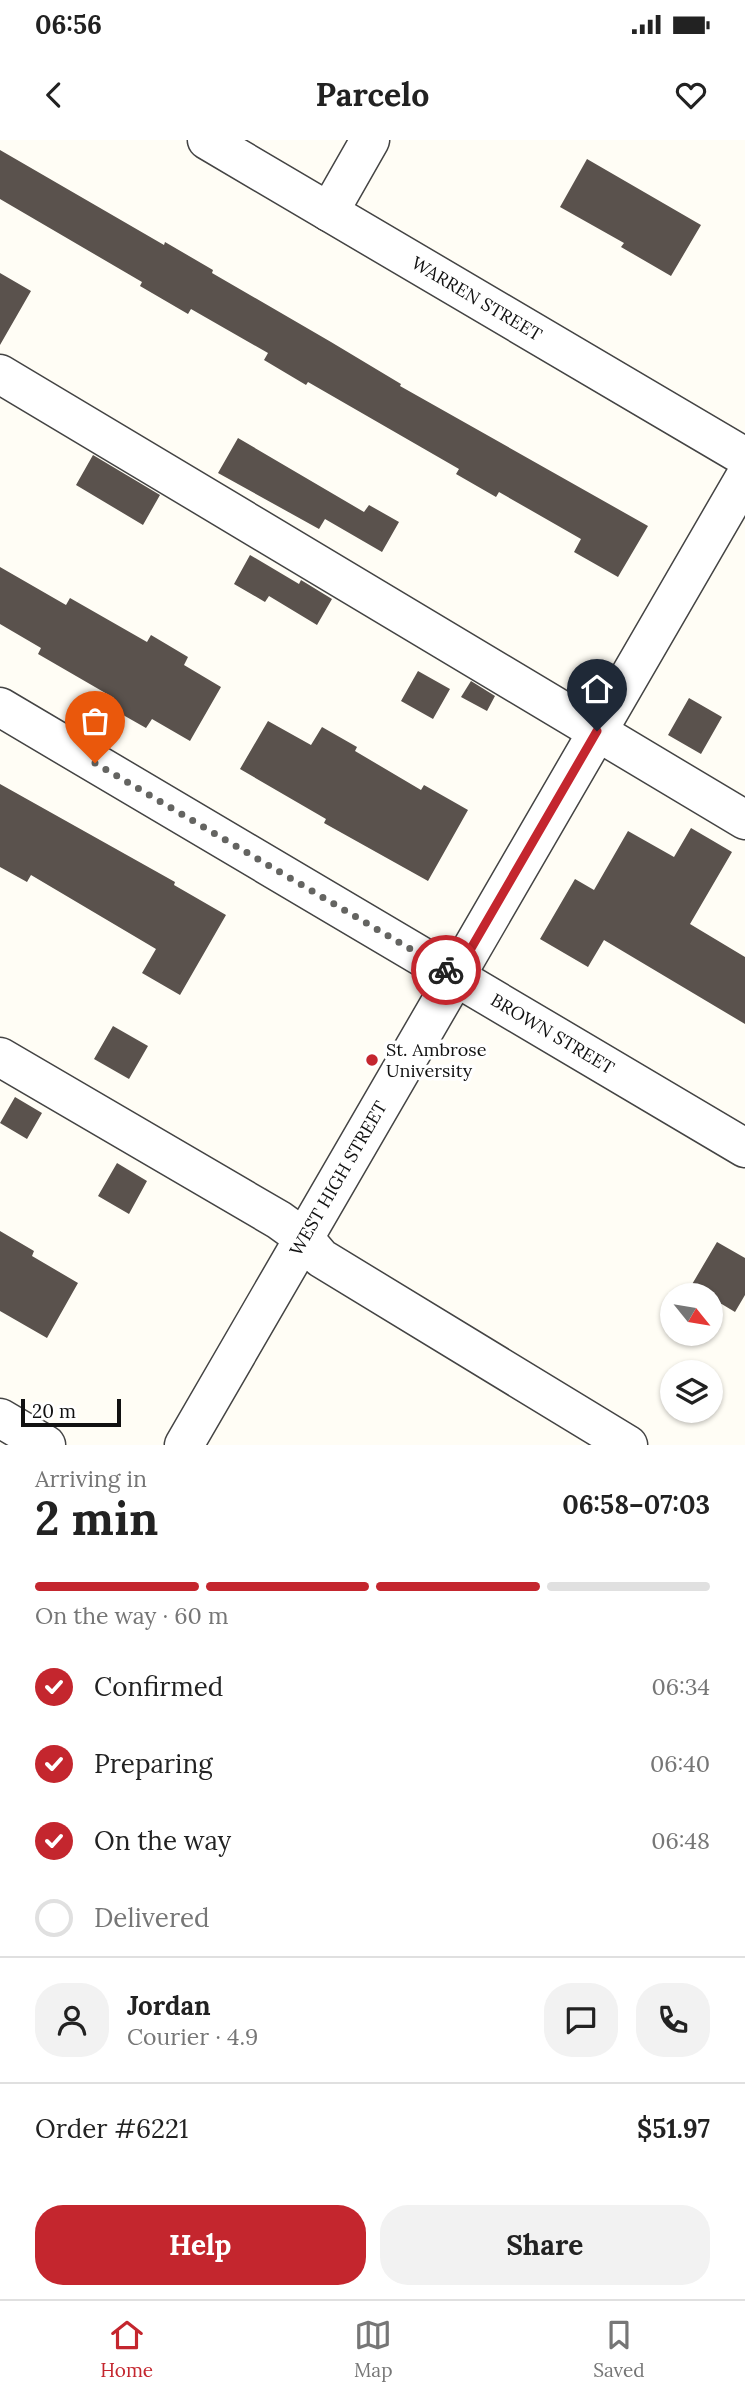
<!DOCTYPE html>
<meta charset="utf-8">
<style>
body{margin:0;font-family:Lora,serif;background:#f2f2f2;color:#222;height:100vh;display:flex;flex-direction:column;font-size:26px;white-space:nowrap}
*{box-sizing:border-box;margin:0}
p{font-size:23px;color:#767676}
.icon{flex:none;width:38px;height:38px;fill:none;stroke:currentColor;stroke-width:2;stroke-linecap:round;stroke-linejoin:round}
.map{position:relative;height:1305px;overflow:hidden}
.side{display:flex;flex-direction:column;background:#fff;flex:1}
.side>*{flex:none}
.needle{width:46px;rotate:120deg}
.fabs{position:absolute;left:660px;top:1143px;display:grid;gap:14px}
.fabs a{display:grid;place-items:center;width:63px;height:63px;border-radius:50%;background:#fff;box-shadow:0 2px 5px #0004;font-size:35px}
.scale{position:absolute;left:21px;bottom:18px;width:100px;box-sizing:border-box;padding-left:7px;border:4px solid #111;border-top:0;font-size:19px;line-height:24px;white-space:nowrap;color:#111;-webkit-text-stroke:5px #fff;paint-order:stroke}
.pin{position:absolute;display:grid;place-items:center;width:60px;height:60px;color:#fff;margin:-72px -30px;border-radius:50% 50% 50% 0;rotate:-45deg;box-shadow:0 0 7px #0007}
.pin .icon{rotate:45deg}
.courier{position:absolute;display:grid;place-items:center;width:70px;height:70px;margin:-35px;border:5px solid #c4262e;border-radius:50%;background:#fff;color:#222;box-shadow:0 2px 9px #0007}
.summary em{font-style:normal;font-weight:700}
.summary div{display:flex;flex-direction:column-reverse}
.summary{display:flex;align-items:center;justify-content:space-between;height:119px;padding:0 35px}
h1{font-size:46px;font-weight:700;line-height:52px}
.bar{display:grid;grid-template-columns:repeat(4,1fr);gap:10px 7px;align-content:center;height:84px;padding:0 35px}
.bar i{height:9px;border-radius:5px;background:#e0e0e0}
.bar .current{background:#c4262e}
.bar p{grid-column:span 4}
.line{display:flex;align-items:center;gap:18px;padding:0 35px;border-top:2px solid #e0e0e0}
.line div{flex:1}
.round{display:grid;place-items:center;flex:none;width:74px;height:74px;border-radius:28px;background:#f2f2f2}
ol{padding:0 35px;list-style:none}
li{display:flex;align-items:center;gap:21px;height:77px}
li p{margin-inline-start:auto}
li .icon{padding:7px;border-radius:50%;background:#c4262e;color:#fff;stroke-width:4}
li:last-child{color:#767676}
li i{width:38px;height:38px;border:4px solid #e0e0e0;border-radius:50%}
.action{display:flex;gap:14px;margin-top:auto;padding:14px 35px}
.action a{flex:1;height:80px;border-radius:28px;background:#c4262e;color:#fff;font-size:28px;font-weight:700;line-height:80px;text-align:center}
.action a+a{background:#f2f2f2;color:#222}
.status{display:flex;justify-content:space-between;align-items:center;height:49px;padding:0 35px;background:#fff;direction:ltr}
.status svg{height:19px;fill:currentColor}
header{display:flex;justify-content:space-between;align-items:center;height:91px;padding:0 35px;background:#fff;font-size:32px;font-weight:700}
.tab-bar{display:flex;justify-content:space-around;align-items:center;height:98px;border-top:2px solid #e0e0e0;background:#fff;font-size:19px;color:#767676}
.tab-bar a{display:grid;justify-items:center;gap:4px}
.tab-bar .current{color:#c4262e}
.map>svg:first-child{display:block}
.building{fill:#5a524d}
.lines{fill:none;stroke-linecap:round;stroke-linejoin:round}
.minor-casing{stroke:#444;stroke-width:41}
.minor{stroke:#fff;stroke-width:38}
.done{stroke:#646461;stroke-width:7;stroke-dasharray:0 12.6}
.route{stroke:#c4262e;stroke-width:9}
.poi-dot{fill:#c4262e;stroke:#fff;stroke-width:2.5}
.labels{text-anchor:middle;stroke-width:7;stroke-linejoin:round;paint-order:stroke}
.street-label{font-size:18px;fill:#111;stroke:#fff}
.poi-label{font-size:18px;fill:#111;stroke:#fff;text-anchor:start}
</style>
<div class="status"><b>06:56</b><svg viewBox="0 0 49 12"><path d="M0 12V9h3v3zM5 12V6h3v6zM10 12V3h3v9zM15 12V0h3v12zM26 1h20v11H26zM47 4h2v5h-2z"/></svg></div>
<header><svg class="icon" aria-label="back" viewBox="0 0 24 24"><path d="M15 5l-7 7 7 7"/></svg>Parcelo<svg class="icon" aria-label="heart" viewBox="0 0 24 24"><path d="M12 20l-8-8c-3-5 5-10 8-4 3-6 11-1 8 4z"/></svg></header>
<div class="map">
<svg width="745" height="1305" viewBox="0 0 745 1305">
<rect width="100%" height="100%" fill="#fffdf5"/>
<!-- building -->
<path class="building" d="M0 10 164 105 165 102 213 130 212 133 331 202 401 244 400 246 648 386 618 437 574 412 581 399 499 352 496 357 456 334 459 329 308 242 306 245 264 220 268 213 191 169 188 174 140 146 142 142 0 59Z
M587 19 701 85 671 136 621 107 624 103 560 67Z
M0 133 31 151 0 205Z
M238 298 364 372 369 365 399 382 382 412 325 379 319 389 218 333Z
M93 315 160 355 143 385 76 345Z
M250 415 299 444 301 440 332 459 317 485 269 456 265 462 234 444Z
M0 427 66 465 70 458 147 502 151 495 188 517 184 525 221 547 190 601 152 579 146 588 109 567 114 558 38 514 41 508 0 484Z
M418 531 450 549 433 579 401 561Z
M471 541 495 556 487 571 461 557Z
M689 558 722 577 701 614 668 595Z
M268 581 311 605 322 587 357 607 355 611 421 650 424 645 468 670 428 741 324 683 326 679 240 629Z
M0 644 175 742 174 745 226 775 180 855 142 833 156 809 31 735 27 742 0 727Z
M691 688 732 712 690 784 745 817V884L604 800 588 827 540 799 575 739 594 750 628 691 674 717Z
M113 886 148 906 129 939 94 919Z
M15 957 42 973 27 999 0 983Z
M117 1023 147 1041 129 1074 98 1056Z
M0 1091 34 1111 32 1116 78 1143 47 1198 0 1171Z
M717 1102 745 1118V1155L735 1172 710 1157V1155L691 1146Z"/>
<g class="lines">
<defs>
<g id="minor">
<path id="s1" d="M207 0 745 317"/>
<path d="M329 72 370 0"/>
<path d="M0 234 745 680"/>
<path id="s2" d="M0 567 745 1008"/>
<path d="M0 917 279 1080 304 1098 321 1118 628 1305"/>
<path d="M0 1278 46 1305"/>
<path id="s3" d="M184 1305 745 337"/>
</g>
</defs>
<!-- minor casing -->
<use href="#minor" class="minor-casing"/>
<!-- minor -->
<use href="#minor" class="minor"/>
</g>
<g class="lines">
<!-- done -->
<path class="done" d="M95 623 446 830"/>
<!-- route -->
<path class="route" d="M446 830 455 836 597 591"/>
</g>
<!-- markers -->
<circle class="poi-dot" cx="372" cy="920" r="7"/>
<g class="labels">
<!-- street labels -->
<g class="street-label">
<text dy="6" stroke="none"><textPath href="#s1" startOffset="313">WARREN STREET</textPath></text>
<text dy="6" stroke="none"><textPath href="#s2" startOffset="642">BROWN STREET</textPath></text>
<text dy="6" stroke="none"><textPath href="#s3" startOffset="308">WEST HIGH STREET</textPath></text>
</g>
<!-- poi labels -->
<g class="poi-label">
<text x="386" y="916">St. Ambrose<tspan x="386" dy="21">University</tspan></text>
</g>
</g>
</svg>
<div class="fabs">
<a><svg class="needle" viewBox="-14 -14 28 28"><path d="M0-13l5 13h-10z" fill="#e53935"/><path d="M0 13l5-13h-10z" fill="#767676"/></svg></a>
<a><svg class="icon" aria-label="layers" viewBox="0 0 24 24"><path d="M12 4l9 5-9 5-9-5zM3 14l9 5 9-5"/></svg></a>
</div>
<div class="scale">20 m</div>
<div class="pin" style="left:95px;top:623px;background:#ea580c"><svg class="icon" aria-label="bag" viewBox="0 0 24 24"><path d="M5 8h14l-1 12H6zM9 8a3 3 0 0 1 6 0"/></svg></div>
<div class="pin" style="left:597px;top:591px;background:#1f2937"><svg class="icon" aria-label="home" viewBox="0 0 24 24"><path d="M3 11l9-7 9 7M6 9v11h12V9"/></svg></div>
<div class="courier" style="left:446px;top:830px"><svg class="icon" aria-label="bike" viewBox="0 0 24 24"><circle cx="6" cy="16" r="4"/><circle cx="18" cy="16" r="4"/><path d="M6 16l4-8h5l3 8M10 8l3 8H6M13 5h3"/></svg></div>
</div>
<section class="side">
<div class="summary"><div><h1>2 min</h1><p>Arriving in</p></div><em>06:58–07:03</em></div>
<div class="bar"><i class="current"></i><i class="current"></i><i class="current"></i><i></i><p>On the way · 60 m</p></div>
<ol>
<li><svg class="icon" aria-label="check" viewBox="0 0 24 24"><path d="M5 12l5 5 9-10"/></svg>Confirmed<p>06:34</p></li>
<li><svg class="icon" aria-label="check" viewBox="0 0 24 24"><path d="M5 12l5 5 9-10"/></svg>Preparing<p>06:40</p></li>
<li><svg class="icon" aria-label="check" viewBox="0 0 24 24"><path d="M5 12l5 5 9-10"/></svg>On the way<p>06:48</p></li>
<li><i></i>Delivered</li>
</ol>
<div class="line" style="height:126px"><a class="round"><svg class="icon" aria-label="person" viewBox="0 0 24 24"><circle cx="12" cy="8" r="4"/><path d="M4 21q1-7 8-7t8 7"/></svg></a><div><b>Jordan</b><p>Courier · 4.9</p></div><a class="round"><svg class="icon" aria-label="chat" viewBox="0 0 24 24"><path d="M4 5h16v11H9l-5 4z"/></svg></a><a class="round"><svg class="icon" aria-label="phone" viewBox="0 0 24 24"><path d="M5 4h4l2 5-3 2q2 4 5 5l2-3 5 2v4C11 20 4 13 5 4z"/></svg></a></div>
<div class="line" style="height:91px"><div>Order #6221</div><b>$51.97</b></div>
<div class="action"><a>Help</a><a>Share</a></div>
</section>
<nav class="tab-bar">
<a class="current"><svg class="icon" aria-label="home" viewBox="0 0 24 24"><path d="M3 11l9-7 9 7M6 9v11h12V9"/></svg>Home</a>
<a><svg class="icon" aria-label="map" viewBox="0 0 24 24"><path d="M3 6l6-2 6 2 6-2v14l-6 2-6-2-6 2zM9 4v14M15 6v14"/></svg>Map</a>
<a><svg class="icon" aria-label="saved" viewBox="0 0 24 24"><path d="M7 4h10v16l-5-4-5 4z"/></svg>Saved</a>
</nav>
